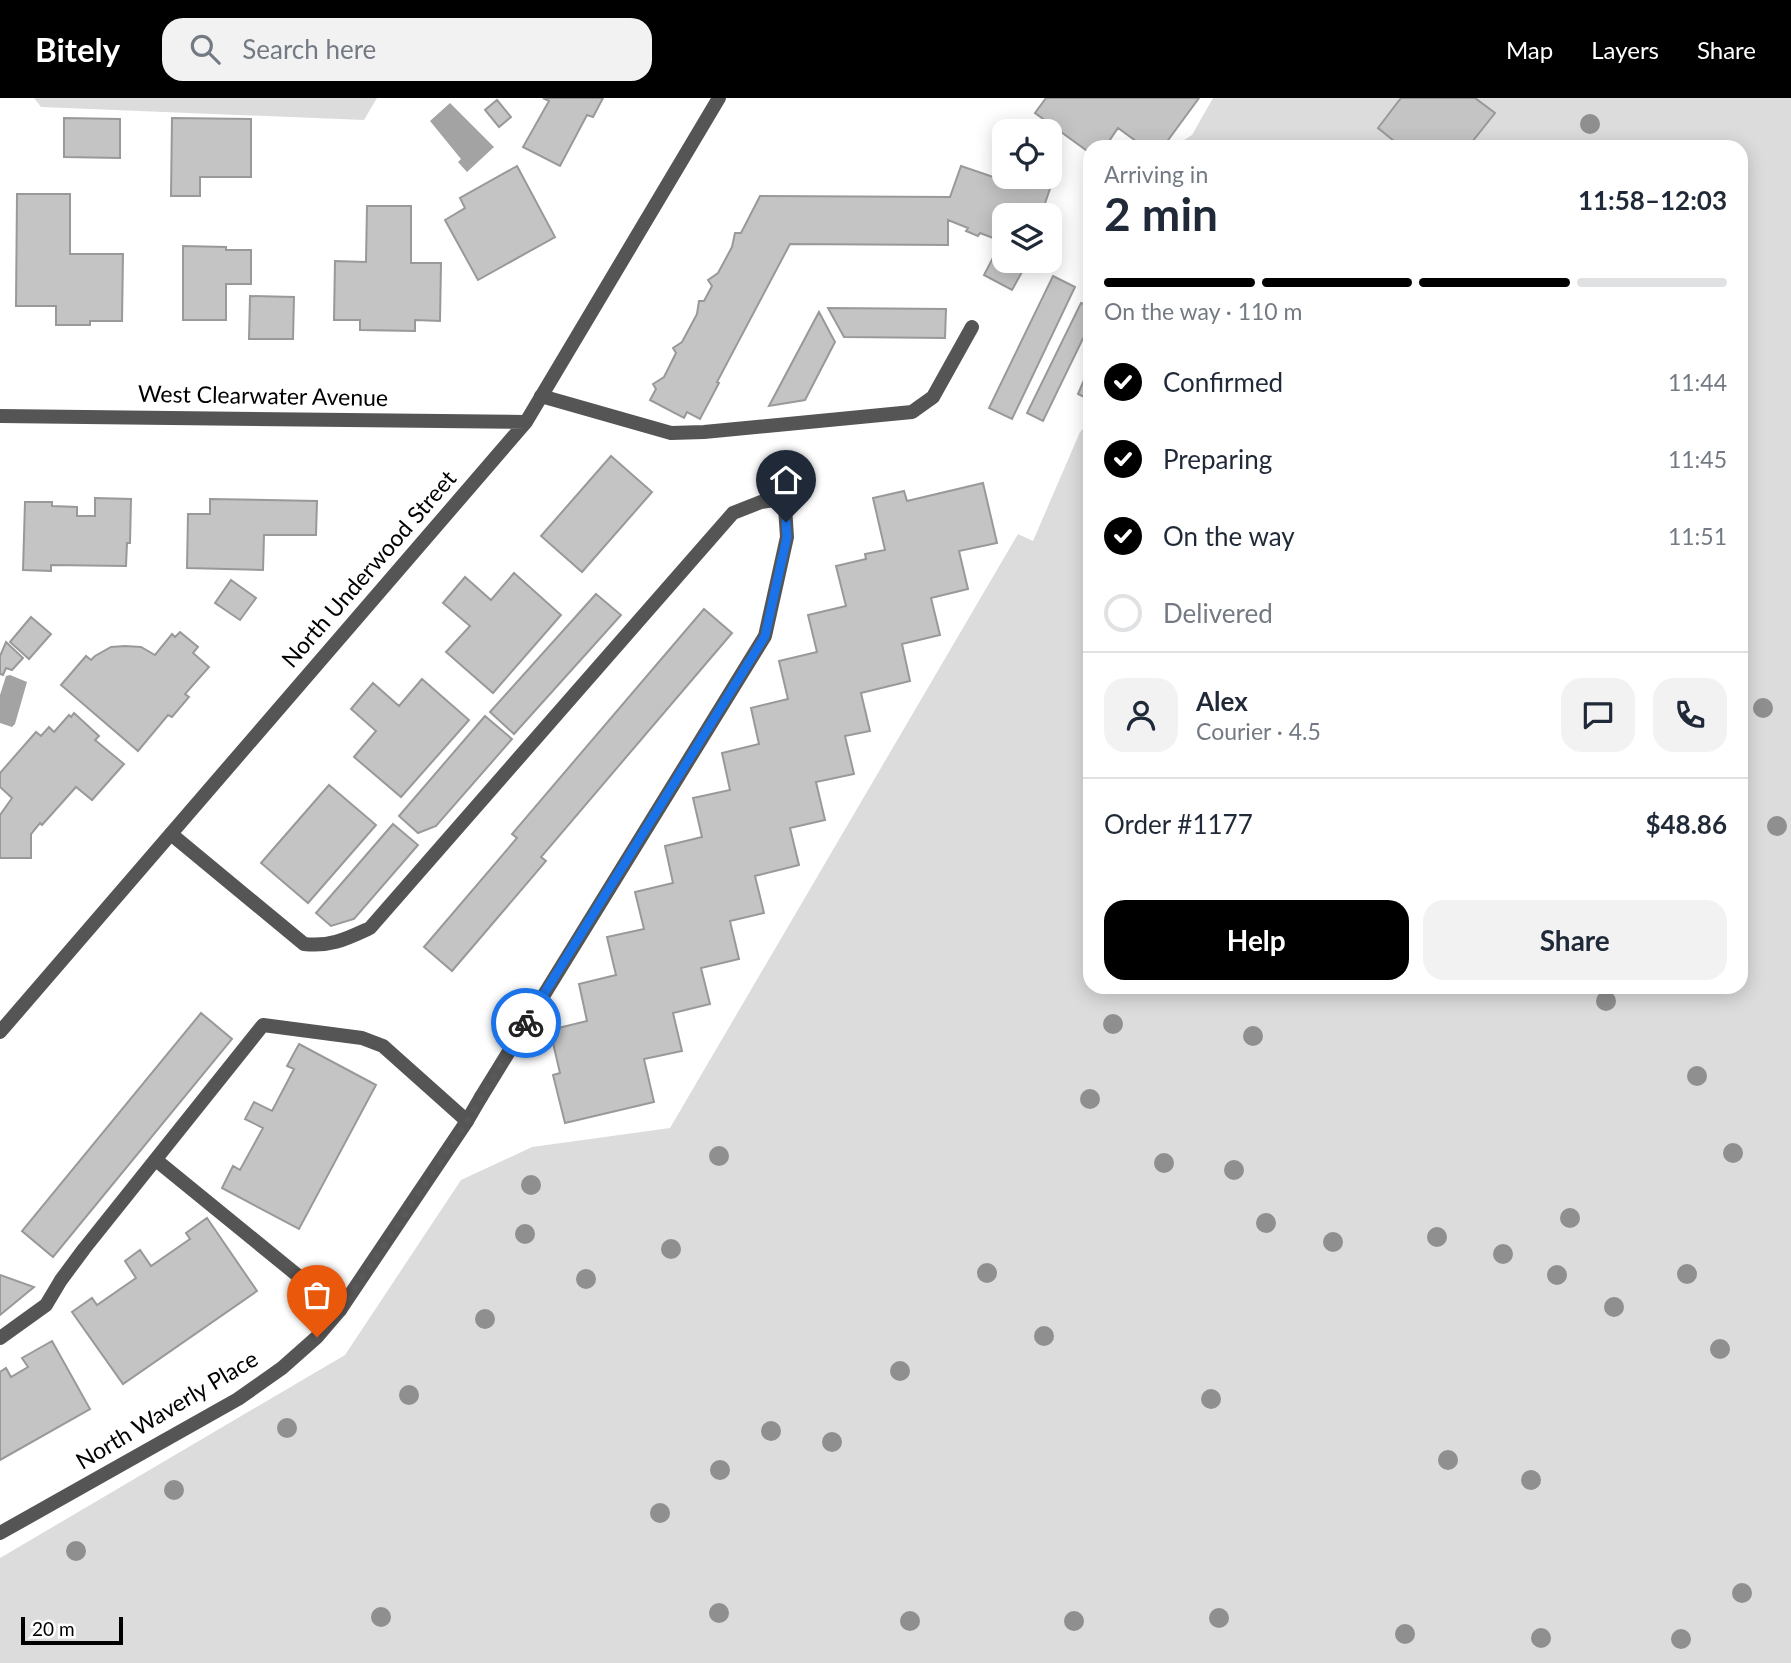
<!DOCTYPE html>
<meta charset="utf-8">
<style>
body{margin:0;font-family:Lato,sans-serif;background:#f2f2f3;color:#1f2937;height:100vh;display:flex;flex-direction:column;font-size:26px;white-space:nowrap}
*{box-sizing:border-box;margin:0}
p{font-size:23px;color:#747a83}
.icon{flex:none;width:38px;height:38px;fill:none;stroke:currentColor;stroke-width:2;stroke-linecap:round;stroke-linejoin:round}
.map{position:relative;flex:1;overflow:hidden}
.sheet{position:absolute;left:1083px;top:42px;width:665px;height:854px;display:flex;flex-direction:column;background:#fff;border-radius:21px;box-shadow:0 4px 18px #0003}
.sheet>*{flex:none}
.fabs{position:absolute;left:992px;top:21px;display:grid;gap:14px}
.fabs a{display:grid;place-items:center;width:70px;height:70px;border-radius:14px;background:#fff;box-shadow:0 4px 18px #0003;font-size:35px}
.scale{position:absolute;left:21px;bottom:18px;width:102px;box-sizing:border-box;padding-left:7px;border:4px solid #000;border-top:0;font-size:19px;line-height:24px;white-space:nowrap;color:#000;-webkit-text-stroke:5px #fff;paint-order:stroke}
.pin{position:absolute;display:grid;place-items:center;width:60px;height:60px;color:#fff;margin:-72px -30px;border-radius:50% 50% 50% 0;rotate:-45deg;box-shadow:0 0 7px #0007}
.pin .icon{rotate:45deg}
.courier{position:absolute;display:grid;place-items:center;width:70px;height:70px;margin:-35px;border:5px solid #1a73e8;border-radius:50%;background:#fff;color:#222;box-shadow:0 2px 9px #0007}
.overview em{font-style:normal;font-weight:700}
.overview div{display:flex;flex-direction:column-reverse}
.overview{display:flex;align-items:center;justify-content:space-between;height:119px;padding:0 21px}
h1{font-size:46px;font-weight:700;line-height:52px}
.bar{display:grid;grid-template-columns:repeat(4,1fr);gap:10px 7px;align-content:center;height:84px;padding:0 21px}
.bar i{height:9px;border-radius:5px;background:#e0e1e3}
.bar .active{background:#000}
.bar p{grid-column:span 4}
.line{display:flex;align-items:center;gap:18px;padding:0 21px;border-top:2px solid #e0e1e3}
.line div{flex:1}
.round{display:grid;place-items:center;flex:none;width:74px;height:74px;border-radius:21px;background:#f2f2f3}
ol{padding:0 21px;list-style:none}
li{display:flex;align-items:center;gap:21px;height:77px}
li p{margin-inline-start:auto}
li .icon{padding:7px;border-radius:50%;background:#000;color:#fff;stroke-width:4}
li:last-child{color:#747a83}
li i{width:38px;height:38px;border:4px solid #e0e1e3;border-radius:50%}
.action{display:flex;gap:14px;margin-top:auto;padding:14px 21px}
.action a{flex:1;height:80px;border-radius:21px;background:#000;color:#fff;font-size:28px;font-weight:700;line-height:80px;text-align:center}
.action a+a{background:#f2f2f3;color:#1f2937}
header{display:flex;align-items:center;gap:42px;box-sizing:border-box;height:98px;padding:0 35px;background:#000;color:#fff}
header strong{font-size:33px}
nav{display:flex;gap:38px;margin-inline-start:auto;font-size:24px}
.search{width:490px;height:63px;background:#f2f2f3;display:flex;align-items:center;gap:18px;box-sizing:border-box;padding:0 24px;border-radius:21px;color:#747a83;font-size:26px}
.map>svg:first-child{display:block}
.green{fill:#dcdcdc}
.water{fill:#a3a3a3}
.building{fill:#c4c4c4;stroke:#999;stroke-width:2}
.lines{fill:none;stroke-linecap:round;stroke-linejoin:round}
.lane{stroke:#555;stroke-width:14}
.street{stroke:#555;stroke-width:14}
.tree{fill:#8f8f8f}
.done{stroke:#595959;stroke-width:7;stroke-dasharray:0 12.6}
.route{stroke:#1a73e8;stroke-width:9}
.labels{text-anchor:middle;stroke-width:7;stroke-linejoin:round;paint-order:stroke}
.street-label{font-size:23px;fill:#000;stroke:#fff}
</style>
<header>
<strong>Bitely</strong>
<div class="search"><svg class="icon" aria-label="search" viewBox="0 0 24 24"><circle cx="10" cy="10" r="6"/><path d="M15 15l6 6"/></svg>Search here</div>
<nav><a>Map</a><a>Layers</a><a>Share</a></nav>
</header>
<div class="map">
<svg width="1791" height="1565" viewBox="0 0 1791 1565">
<rect width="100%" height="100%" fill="#fff"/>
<!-- green -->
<path class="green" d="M34 0H377L364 22 41 9Z
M1213 0H1791V1565H0V1460L345 1257 461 1082 532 1049 670 1030 1018 436 1033 443 1080 334 1090 324V889H1741V49H1173L1192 37Z"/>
<!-- water -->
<path class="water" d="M450 5 494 49 467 74 458 64 461 61 430 23Z
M10 577 27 584 15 626 12 629 0 625V597L6 578Z"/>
<!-- building -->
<path class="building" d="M543 0H603L593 19 587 17 560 68 523 49 549 3Z
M1046 0H1199L1163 49H1144L1118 30 1105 49H1090V55L1035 15Z
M1401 0H1475L1495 15 1468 49H1397L1399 47 1378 30Z
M497 2 511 19 499 29 485 12Z
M64 20 120 21V60L64 59Z
M172 20 251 21V79H200V98H171Z
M517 68 555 139 478 182 445 122 465 110 460 100Z
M961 68 999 81 1004 68V79H1034L1052 85 1041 117H1004V163H1028L1012 192 984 177 998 150H1001L1004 144 980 135 978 138 966 133 968 130 948 122V147L790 146 717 284 719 285 700 321 687 314 684 320 650 302 656 291 653 286 664 279 676 255 673 250 682 244 697 216 699 203H704L712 188 708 182 718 175 732 149 735 135H741L760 98 950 99Z
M17 96H70V156H123L122 223H90V227H56V208H16Z
M367 108H411V165H441L440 223 415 222V233L360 232V222H334L335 163 366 164Z
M183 148 226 149V152H251V186H226V222H183Z
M1053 178 1075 189 1012 321 989 310Z
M250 198 294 199 293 241H249Z
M1081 205 1090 209V226L1043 323 1027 315Z
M828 210 946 211 945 240 844 239Z
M819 214 835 244 805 302 769 308Z
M1090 268V302L1078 296Z
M611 358 652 394 582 474 541 438Z
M983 385 997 445 959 453 968 491 931 500 940 537 902 546 910 583 861 595 870 633 845 638 854 676 816 684 825 722 790 730 799 767 755 778 764 815 730 823 739 861 701 870 710 906 673 915 682 953 644 961 654 1004 565 1025 553 977 560 975 550 932 587 923 579 886 616 877 607 839 644 831 635 794 673 785 665 748 702 739 693 700 730 692 722 655 759 646 751 610 788 601 779 563 817 554 808 517 846 508 836 468 866 461 865 456 885 452 873 400 904 393 907 403Z
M95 400 131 401 130 445H127L126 468 51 467V473L23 472 25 404H52V408L77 409V418H95Z
M210 401 317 403 316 437H264L263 472 187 470 188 416H210Z
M514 475 561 517 493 595 446 554 470 528 443 505 465 479 491 502Z
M231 482 256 500 240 522 215 505Z
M596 496 621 517 514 636 490 614Z
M704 511 732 535 541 759 546 763 452 873 424 849 517 740 512 736Z
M31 519 51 536 29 561 10 544Z
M180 534 198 549 193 555 209 569 185 596 189 599 172 619 168 617 138 653 61 587 86 558 91 562 95 558 111 549 125 548 141 549 155 557 172 536 175 539Z
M6 544 23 560 12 572 6 570 3 577 0 576V558Z
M422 581 469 622 401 699 354 659 376 633 351 611 373 585 399 608Z
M74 615 99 638 95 642 124 666 92 702 76 689 42 727 40 725 31 736V760H0V717L12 700 0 689V675L36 634 41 638 49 629 54 634 69 617 71 619Z
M485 618 512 641 436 728 418 735 399 718Z
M329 687 376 727 308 805 261 765Z
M393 726 418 747 354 821 331 828 316 815Z
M201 915 232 941 53 1159 22 1133Z
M299 946 376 987 299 1131 222 1090 233 1068 240 1072 263 1030 245 1021 254 1004 272 1013 294 971 287 968Z
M207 1120 257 1193 123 1286 72 1214 92 1200 97 1207 136 1180 125 1163 140 1152 151 1168 190 1141 186 1135Z
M0 1177 34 1189 0 1217Z
M52 1243 90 1311 0 1362V1274L6 1270 11 1279 28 1269 22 1260Z"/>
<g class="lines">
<!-- lane -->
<path class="lane" d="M541 298 671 335 704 334 912 314 933 299 972 229
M171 736 304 846C331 849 346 841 370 830L733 415 761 404 774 402 785 409 787 439 765 538 481 999
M156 1062 340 1212
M0 1240 46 1207 61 1182 84 1151 263 927 362 940 383 948 467 1023"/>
<!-- street -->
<path class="street" d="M0 318 526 324
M0 934 526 324 719 0
M0 1435 238 1301 282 1270 317 1239 340 1212 467 1023 481 999"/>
</g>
<!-- trees -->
<g class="tree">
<circle cx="1590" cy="26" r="10"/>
<circle cx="1763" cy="610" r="10"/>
<circle cx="1777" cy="728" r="10"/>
<circle cx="1606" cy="903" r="10"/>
<circle cx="1113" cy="926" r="10"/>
<circle cx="1253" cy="938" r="10"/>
<circle cx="1697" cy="978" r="10"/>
<circle cx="1090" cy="1001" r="10"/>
<circle cx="1733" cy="1055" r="10"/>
<circle cx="719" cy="1058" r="10"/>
<circle cx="1164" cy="1065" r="10"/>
<circle cx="1234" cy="1072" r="10"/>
<circle cx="531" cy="1087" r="10"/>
<circle cx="1570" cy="1120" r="10"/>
<circle cx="1266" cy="1125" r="10"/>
<circle cx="525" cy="1136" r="10"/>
<circle cx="1437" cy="1139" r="10"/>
<circle cx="1333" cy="1144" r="10"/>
<circle cx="671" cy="1151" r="10"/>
<circle cx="1503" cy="1156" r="10"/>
<circle cx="987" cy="1175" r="10"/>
<circle cx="1687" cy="1176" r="10"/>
<circle cx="1557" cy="1177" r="10"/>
<circle cx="586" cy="1181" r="10"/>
<circle cx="1614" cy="1209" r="10"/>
<circle cx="485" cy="1221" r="10"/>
<circle cx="1044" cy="1238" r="10"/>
<circle cx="1720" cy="1251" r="10"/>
<circle cx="900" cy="1273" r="10"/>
<circle cx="409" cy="1297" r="10"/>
<circle cx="1211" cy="1301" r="10"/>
<circle cx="287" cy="1330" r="10"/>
<circle cx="771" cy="1333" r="10"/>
<circle cx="832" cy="1344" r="10"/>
<circle cx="1448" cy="1362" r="10"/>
<circle cx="720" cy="1372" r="10"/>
<circle cx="1531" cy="1382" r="10"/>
<circle cx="174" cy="1392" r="10"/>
<circle cx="660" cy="1415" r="10"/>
<circle cx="76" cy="1453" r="10"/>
<circle cx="1742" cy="1495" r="10"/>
<circle cx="719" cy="1515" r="10"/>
<circle cx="381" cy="1519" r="10"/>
<circle cx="1219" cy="1520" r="10"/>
<circle cx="910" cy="1523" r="10"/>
<circle cx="1074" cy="1523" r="10"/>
<circle cx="1405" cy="1536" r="10"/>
<circle cx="1541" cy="1540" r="10"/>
<circle cx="1681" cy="1541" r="10"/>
</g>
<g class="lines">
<!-- done -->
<path class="done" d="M317 1239 340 1212 439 1065 467 1023 526 925"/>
<!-- route -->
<path class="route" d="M526 925 765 538 787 439 786 424"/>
</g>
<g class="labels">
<!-- street labels -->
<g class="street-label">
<text transform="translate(263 298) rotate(1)" y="8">West Clearwater Avenue</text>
<text transform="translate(369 471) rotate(-49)" y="8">North Underwood Street</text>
<text transform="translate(167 1312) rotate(-31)" y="8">North Waverly Place</text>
</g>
</g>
</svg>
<div class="fabs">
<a><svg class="icon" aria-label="locate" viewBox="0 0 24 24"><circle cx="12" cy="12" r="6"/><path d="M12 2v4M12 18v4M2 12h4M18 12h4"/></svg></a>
<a><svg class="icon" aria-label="layers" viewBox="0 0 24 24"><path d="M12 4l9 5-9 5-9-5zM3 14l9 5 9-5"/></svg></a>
</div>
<div class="scale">20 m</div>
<div class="pin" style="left:317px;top:1239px;background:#ea580c"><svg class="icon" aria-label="bag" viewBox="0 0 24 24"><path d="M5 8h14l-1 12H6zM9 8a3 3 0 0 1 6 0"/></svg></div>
<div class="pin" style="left:786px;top:424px;background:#1f2937"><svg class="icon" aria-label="home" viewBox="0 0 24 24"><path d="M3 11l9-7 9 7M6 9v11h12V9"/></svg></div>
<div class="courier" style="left:526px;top:925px"><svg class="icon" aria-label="bike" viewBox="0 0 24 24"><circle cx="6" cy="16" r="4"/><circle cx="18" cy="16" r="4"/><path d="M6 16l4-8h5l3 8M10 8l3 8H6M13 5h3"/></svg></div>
<section class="sheet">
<div class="overview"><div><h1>2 min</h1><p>Arriving in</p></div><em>11:58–12:03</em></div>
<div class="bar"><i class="active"></i><i class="active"></i><i class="active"></i><i></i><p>On the way · 110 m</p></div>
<ol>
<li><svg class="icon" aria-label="check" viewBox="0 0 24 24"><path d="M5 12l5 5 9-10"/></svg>Confirmed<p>11:44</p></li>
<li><svg class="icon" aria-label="check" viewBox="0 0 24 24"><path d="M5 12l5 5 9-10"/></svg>Preparing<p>11:45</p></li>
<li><svg class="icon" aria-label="check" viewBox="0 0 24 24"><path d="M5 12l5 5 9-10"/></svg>On the way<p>11:51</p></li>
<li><i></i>Delivered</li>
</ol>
<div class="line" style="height:126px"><a class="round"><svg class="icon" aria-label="person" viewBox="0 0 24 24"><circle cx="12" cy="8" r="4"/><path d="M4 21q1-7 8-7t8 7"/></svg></a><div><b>Alex</b><p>Courier · 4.5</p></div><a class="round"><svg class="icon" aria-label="chat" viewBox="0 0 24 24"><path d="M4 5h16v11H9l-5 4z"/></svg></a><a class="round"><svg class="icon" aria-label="phone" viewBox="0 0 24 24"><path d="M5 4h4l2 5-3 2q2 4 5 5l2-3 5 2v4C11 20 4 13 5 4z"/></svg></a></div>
<div class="line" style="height:91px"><div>Order #1177</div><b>$48.86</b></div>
<div class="action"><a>Help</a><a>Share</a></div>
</section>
</div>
